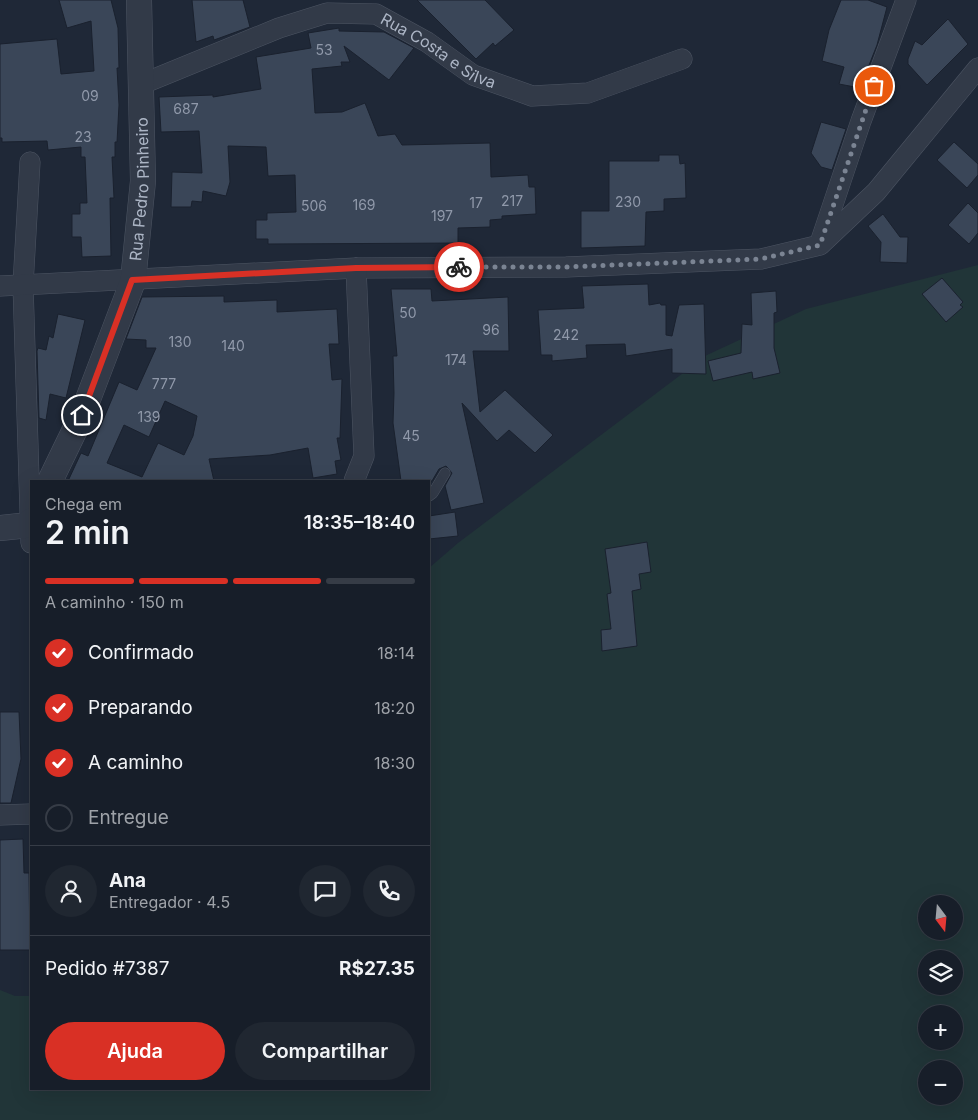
<!DOCTYPE html>
<html lang="pt">
<meta charset="utf-8">
<style>
body{margin:0;font-family:Inter,sans-serif;background:#202731;color:#f1f3f6;height:100vh;display:flex;flex-direction:column;font-size:19px;white-space:nowrap}
*{box-sizing:border-box;margin:0}
p{font-size:16px;color:#9ea2a8}
.icon{flex:none;width:28px;height:28px;fill:none;stroke:currentColor;stroke-width:2;stroke-linecap:round;stroke-linejoin:round}
.map{position:relative;flex:1;overflow:hidden}
.side{position:absolute;left:30px;top:480px;width:400px;height:610px;display:flex;flex-direction:column;background:#171e29;border-radius:0px;box-shadow:0 5px 20px #0002,0 0 0 1px #363c46}
.side>*{flex:none}
.needle{width:32px;rotate:164deg}
.buttons{position:absolute;left:918px;top:895px;display:grid;gap:10px}
.buttons a{display:grid;place-items:center;width:45px;height:45px;border-radius:50%;background:#171e29;box-shadow:0 5px 20px #0002,0 0 0 1px #363c46;font-size:25px}
.pin{position:absolute;display:grid;place-items:center;width:42px;height:42px;color:#fff;margin:-21px;border:2px solid #fff;border-radius:50%;box-shadow:0 1px 5px #0007}
.courier{position:absolute;display:grid;place-items:center;width:50px;height:50px;margin:-25px;border:4px solid #d93025;border-radius:50%;background:#fff;color:#222;box-shadow:0 1px 6px #0007}
.headline em{font-style:normal;font-weight:600}
.headline div{display:flex;flex-direction:column-reverse}
.headline{display:flex;align-items:center;justify-content:space-between;height:85px;padding:0 15px}
h1{font-size:32px;font-weight:600;line-height:38px}
.bar{display:grid;grid-template-columns:repeat(4,1fr);gap:8px 5px;align-content:center;height:60px;padding:0 15px}
.bar i{height:6px;border-radius:4px;background:#363c46}
.bar .selected{background:#d93025}
.bar p{grid-column:span 4}
.line{display:flex;align-items:center;gap:12px;padding:0 15px;border-top:1px solid #363c46}
.line div{flex:1}
.round{display:grid;place-items:center;flex:none;width:52px;height:52px;border-radius:26px;background:#202731}
ol{padding:0 15px;list-style:none}
li{display:flex;align-items:center;gap:15px;height:55px}
li p{margin-inline-start:auto}
li .icon{padding:5px;border-radius:50%;background:#d93025;color:#fff;stroke-width:4}
li:last-child{color:#9ea2a8}
li i{width:28px;height:28px;border:2px solid #363c46;border-radius:50%}
.cta{display:flex;gap:10px;margin-top:auto;padding:10px 15px}
.cta a{flex:1;height:58px;border-radius:30px;background:#d93025;color:#fff;font-size:20px;font-weight:600;line-height:58px;text-align:center}
.cta a+a{background:#202731;color:#f1f3f6}
.map>svg:first-child{display:block}
.green{fill:#213538;fill-rule:evenodd}
.building{fill:#3a4658;stroke:#1a212e;fill-rule:evenodd}
.lines{fill:none;stroke-linecap:round;stroke-linejoin:round}
.service-casing{stroke:#4d5563;stroke-width:11}
.minor-casing{stroke:#4d5563;stroke-width:21}
.tertiary-casing{stroke:#4d5563;stroke-width:26}
.service{stroke:#323a48;stroke-width:10}
.minor{stroke:#323a48;stroke-width:20}
.tertiary{stroke:#323a48;stroke-width:25}
.done{stroke:#7b8493;stroke-width:5;stroke-dasharray:0 9}
.route{stroke:#d93025;stroke-width:6}
.labels{text-anchor:middle;stroke-width:5;stroke-linejoin:round;paint-order:stroke}
.number-label{font-size:14px;fill:#9099aa}
.street-label{font-size:16px;fill:#acb5c5;stroke:#181f2c}
</style>
<div class="map">
<svg width="978" height="1120" viewBox="0 0 978 1120">
<rect width="100%" height="100%" fill="#1f2837"/>
<!-- green -->
<path class="green" d="M978 265V1120H0V990L15 996H31V1089H429V568L458 543 707 355 806 309ZM926 904H954V931H926ZM926 959H954V986H926ZM926 1014H954V1041H926ZM926 1069H954V1096H926Z"/>
<!-- building -->
<path class="building" d="M59 0H111L118 28 119 68H117L119 105 117 142H115V157H112L114 198H110L111 256 82 257 81 237H72V214H80V203H87L85 157H81V147L48 150 47 141 2 142V138H0V44L57 39 61 74 94 71 91 21 67 28Z
M192 0H243L250 27 214 40 213 36 196 42Z
M417 0H485L514 30 495 46 493 43 476 59Z
M841 0H868L887 7 877 45 860 88 839 84 844 67 822 61 829 30Z
M948 19 968 44 927 85 908 64V59L915 41 922 45Z
M339 28V31L384 32 414 48 389 80 344 46 350 62H341L342 66 312 69 315 113 342 112 365 103 378 136 395 134 402 145 490 143 491 177 528 175 529 187H535L536 214 502 216V219L490 220V227L458 228V243L268 244V239H256V220H267V213L296 212 295 175 268 176 266 147 228 146 230 182 226 196 203 191 202 202 192 201 191 207H171L172 172 202 173 199 131 161 132 159 97 213 95V97L261 89 256 57 311 48 308 33Z
M821 122 846 129 832 170 821 167 811 153Z
M954 142 978 164V175L967 188 937 160Z
M659 155H679L680 164 685 163 686 198 664 199V211L646 212 645 246 581 248V211H609V161H659Z
M968 203 978 213V233L969 244 948 225Z
M883 214 900 237H908L907 263 880 262 881 242 868 226Z
M942 278 963 302 960 305 963 307 946 322 922 294Z
M648 284 649 305 660 303 661 305H666V335L672 336 679 305 704 304 706 374 672 373V349L626 356 625 344 586 345 587 358 552 361V355H541L538 310 584 308 582 286Z
M391 289H431L432 301 508 297 509 351H473L480 412 505 390 553 435 535 453 509 430 497 441 462 403 484 503 451 510 445 486 452 473 446 466 439 469 432 481H401L393 423 394 393 393 356H397Z
M776 291 777 312 774 313V348L780 373 753 379 752 372 713 381 708 361 741 353 742 324 752 325 751 293Z
M224 296V302L277 300V312L337 309 339 344H329L332 380 342 379 340 438H337L341 460 335 461 337 474 313 478 308 448 270 455 209 459 214 481H68L81 453 88 456 119 382 137 390 156 348H146V340L126 339 142 297ZM165 401 197 416 193 436 184 455 158 443 142 477 107 463 124 425 149 437Z
M58 314 85 320 66 398 50 394 46 420 39 418 37 351 38 348 46 350 49 336 53 338Z
M455 512 458 536 429 539V516Z
M647 542 651 572 639 574 641 589 632 591 637 646 602 651 601 630 611 629 607 594 611 593 605 549Z
M0 712H19L21 759 11 803H0Z
M23 839 24 873H29L30 950H0V840Z"/>
<g class="lines">
<defs>
<path id="service" d="M429 496 433 493 445 473"/>
<g id="minor">
<path id="s1" d="M142 84 279 28 327 13 376 14 427 42 473 75 532 96 588 93 682 59"/>
<path d="M30 162 23 285 31 543"/>
<path d="M820 243 861 121 906 0"/>
<path d="M0 286 356 268 566 267 761 259 820 245 876 192 978 68"/>
<path d="M354 481 364 456 356 268"/>
<path d="M0 815 31 814"/>
</g>
<g id="tertiary">
<path id="s2" d="M50 481 82 415 133 281 143 181 139 0"/>
<path d="M0 528 29 525 31 521"/>
</g>
</defs>
<!-- service casing -->
<use href="#service" class="service-casing"/>
<!-- minor casing -->
<use href="#minor" class="minor-casing"/>
<!-- tertiary casing -->
<use href="#tertiary" class="tertiary-casing"/>
<!-- service -->
<use href="#service" class="service"/>
<!-- minor -->
<use href="#minor" class="minor"/>
<!-- tertiary -->
<use href="#tertiary" class="tertiary"/>
</g>
<g class="lines">
<!-- done -->
<path class="done" d="M459 267H566L761 259 820 245 874 86"/>
<!-- route -->
<path class="route" d="M82 415 132 280 356 268 459 267"/>
</g>
<g class="labels">
<!-- number labels -->
<g class="number-label">
<text x="324" y="55">53</text>
<text x="90" y="101">09</text>
<text x="186" y="114">687</text>
<text x="83" y="142">23</text>
<text x="512" y="206">217</text>
<text x="628" y="207">230</text>
<text x="476" y="208">17</text>
<text x="364" y="210">169</text>
<text x="314" y="211">506</text>
<text x="442" y="221">197</text>
<text x="408" y="318">50</text>
<text x="491" y="335">96</text>
<text x="566" y="340">242</text>
<text x="180" y="347">130</text>
<text x="233" y="351">140</text>
<text x="456" y="365">174</text>
<text x="164" y="389">777</text>
<text x="149" y="422">139</text>
<text x="411" y="441">45</text>
</g>
<!-- street labels -->
<g class="street-label">
<text dy="6" stroke="none"><textPath href="#s1" startOffset="320">Rua Costa e Silva</textPath></text>
<text dy="6" stroke="none"><textPath href="#s2" startOffset="309">Rua Pedro Pinheiro</textPath></text>
</g>
</g>
</svg>
<div class="buttons">
<a><svg class="needle" viewBox="-14 -14 28 28"><path d="M0-13l5 13h-10z" fill="#e53935"/><path d="M0 13l5-13h-10z" fill="#9ea2a8"/></svg></a>
<a><svg class="icon" aria-label="layers" viewBox="0 0 24 24"><path d="M12 4l9 5-9 5-9-5zM3 14l9 5 9-5"/></svg></a>
<a>+</a>
<a>−</a>
</div>
<div class="pin" style="left:874px;top:86px;background:#ea580c"><svg class="icon" aria-label="bag" viewBox="0 0 24 24"><path d="M5 8h14l-1 12H6zM9 8a3 3 0 0 1 6 0"/></svg></div>
<div class="pin" style="left:82px;top:415px;background:#1f2937"><svg class="icon" aria-label="home" viewBox="0 0 24 24"><path d="M3 11l9-7 9 7M6 9v11h12V9"/></svg></div>
<div class="courier" style="left:459px;top:267px"><svg class="icon" aria-label="bike" viewBox="0 0 24 24"><circle cx="6" cy="16" r="4"/><circle cx="18" cy="16" r="4"/><path d="M6 16l4-8h5l3 8M10 8l3 8H6M13 5h3"/></svg></div>
<section class="side">
<div class="headline"><div><h1>2 min</h1><p>Chega em</p></div><em>18:35–18:40</em></div>
<div class="bar"><i class="selected"></i><i class="selected"></i><i class="selected"></i><i></i><p>A caminho · 150 m</p></div>
<ol>
<li><svg class="icon" aria-label="check" viewBox="0 0 24 24"><path d="M5 12l5 5 9-10"/></svg>Confirmado<p>18:14</p></li>
<li><svg class="icon" aria-label="check" viewBox="0 0 24 24"><path d="M5 12l5 5 9-10"/></svg>Preparando<p>18:20</p></li>
<li><svg class="icon" aria-label="check" viewBox="0 0 24 24"><path d="M5 12l5 5 9-10"/></svg>A caminho<p>18:30</p></li>
<li><i></i>Entregue</li>
</ol>
<div class="line" style="height:90px"><a class="round"><svg class="icon" aria-label="person" viewBox="0 0 24 24"><circle cx="12" cy="8" r="4"/><path d="M4 21q1-7 8-7t8 7"/></svg></a><div><b>Ana</b><p>Entregador · 4.5</p></div><a class="round"><svg class="icon" aria-label="chat" viewBox="0 0 24 24"><path d="M4 5h16v11H9l-5 4z"/></svg></a><a class="round"><svg class="icon" aria-label="phone" viewBox="0 0 24 24"><path d="M5 4h4l2 5-3 2q2 4 5 5l2-3 5 2v4C11 20 4 13 5 4z"/></svg></a></div>
<div class="line" style="height:65px"><div>Pedido #7387</div><b>R$27.35</b></div>
<div class="cta"><a>Ajuda</a><a>Compartilhar</a></div>
</section>
</div>
